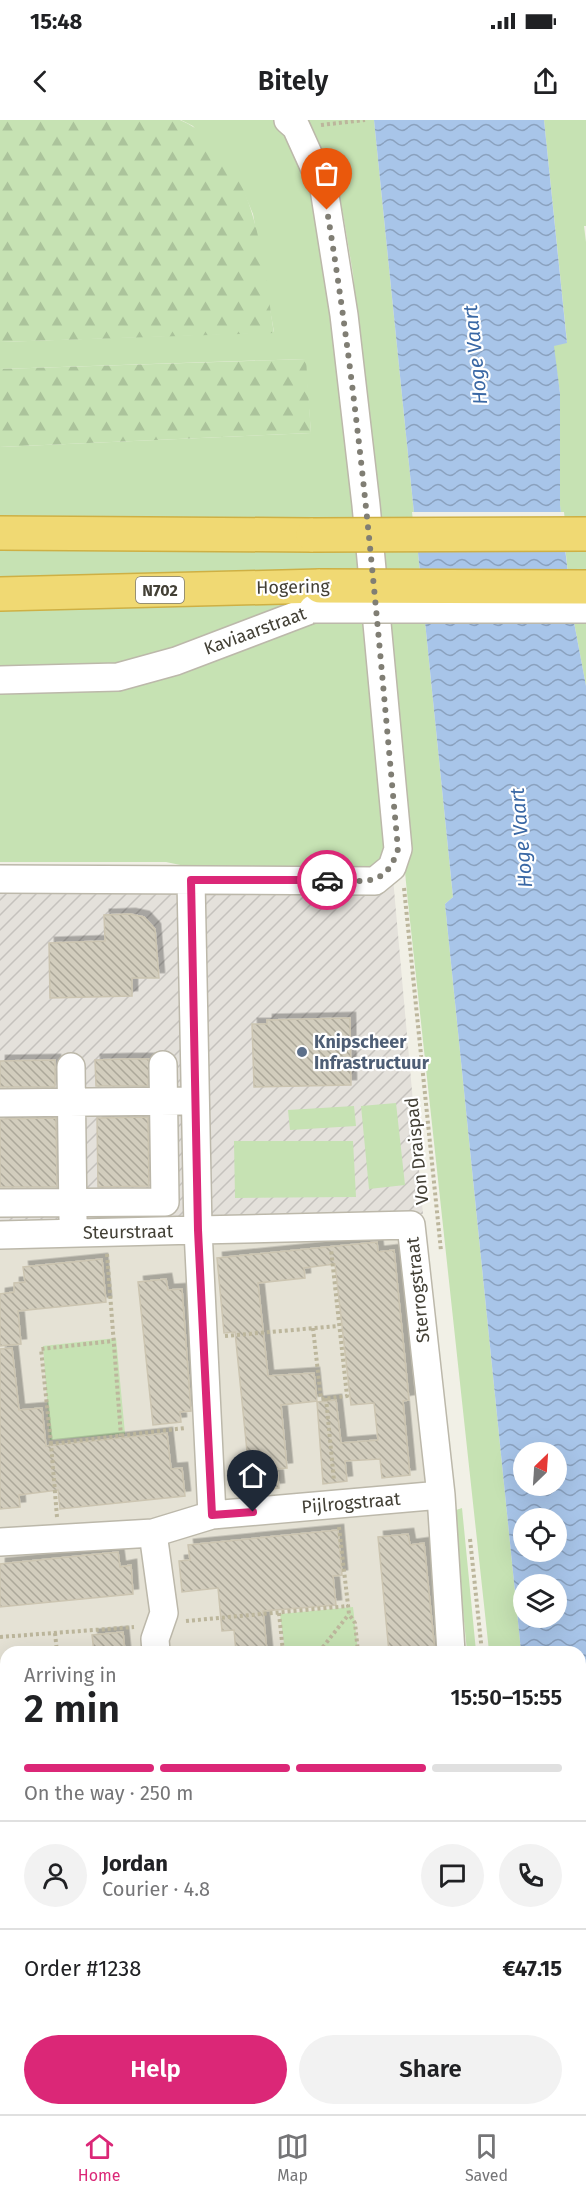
<!DOCTYPE html>
<meta charset="utf-8">
<style>
body{margin:0;font-family:"Fira Sans",sans-serif;background:#f2f2f2;color:#202124;height:100vh;display:flex;flex-direction:column;font-size:22px;white-space:nowrap}
*{box-sizing:border-box;margin:0}
p{font-size:20px;color:#757577}
.icon{flex:none;width:33px;height:33px;fill:none;stroke:currentColor;stroke-width:2;stroke-linecap:round;stroke-linejoin:round}
.map{position:relative;flex:1;overflow:hidden}
.drawer{position:absolute;left:0px;top:1526px;width:586px;height:470px;display:flex;flex-direction:column;background:#fff;border-radius:18px 18px 0 0;box-shadow:0 6px 24px #0002}
.drawer>*{flex:none}
.needle{width:39px;rotate:25deg}
.fabs{position:absolute;left:513px;top:1322px;display:grid;gap:12px}
.fabs a{display:grid;place-items:center;width:54px;height:54px;border-radius:50%;background:#fff;box-shadow:0 6px 24px #0002;font-size:30px}
.pin{position:absolute;display:grid;place-items:center;width:51px;height:51px;color:#fff;margin:-62px -26px;border-radius:50% 50% 50% 0;rotate:-45deg;box-shadow:0 0 6px #0007}
.pin .icon{rotate:45deg}
.courier{position:absolute;display:grid;place-items:center;width:60px;height:60px;margin:-30px;border:4px solid #db2777;border-radius:50%;background:#fff;color:#222;box-shadow:0 2px 8px #0007}
.headline em{font-style:normal;font-weight:600}
.headline div{display:flex;flex-direction:column-reverse}
.headline{display:flex;align-items:center;justify-content:space-between;height:102px;padding:0 24px}
h1{font-size:39px;font-weight:600;line-height:45px}
.bar{display:grid;grid-template-columns:repeat(4,1fr);gap:9px 6px;align-content:center;height:72px;padding:0 24px}
.bar i{height:8px;border-radius:4px;background:#e0e0e0}
.bar .on{background:#db2777}
.bar p{grid-column:span 4}
.line{display:flex;align-items:center;gap:15px;padding:0 24px;border-top:2px solid #e0e0e0}
.line div{flex:1}
.round{display:grid;place-items:center;flex:none;width:63px;height:63px;border-radius:32px;background:#f2f2f2}
.button{display:flex;gap:12px;margin-top:auto;padding:12px 24px}
.button a{flex:1;height:69px;border-radius:36px;background:#db2777;color:#fff;font-size:24px;font-weight:600;line-height:69px;text-align:center}
.button a+a{background:#f2f2f2;color:#202124}
.status{display:flex;justify-content:space-between;align-items:center;height:42px;padding:0 30px;background:#fff;direction:ltr}
.status svg{height:16px;fill:currentColor}
header{display:flex;justify-content:space-between;align-items:center;height:78px;padding:0 24px;background:#fff;font-size:27px;font-weight:600}
.tabs{display:flex;justify-content:space-around;align-items:center;height:84px;border-top:2px solid #e0e0e0;background:#fff;font-size:16px;color:#757577}
.tabs a{display:grid;justify-items:center;gap:3px}
.tabs .on{color:#db2777}
.map>svg:first-child{display:block}
.residential{fill:#e5e2d5}
.industrial{fill:url(#industrial-furrows)}
.green{fill:#c6e2b3}
.forest{fill:url(#forest-firs)}
.water{fill:url(#water-waves);fill-rule:evenodd}
.pier{fill:#f1f0e6}
.building{fill:url(#building-back-hatch);stroke:#ccc5b1;stroke-width:1.5;filter:url(#shadow)}
.lines{fill:none;stroke-linecap:round;stroke-linejoin:round}
.minor-casing{stroke:#bcb8aa;stroke-width:30}
.highway-casing{stroke:#ceb044;stroke-width:36}
.path{stroke:#bcb69c;stroke-width:4;stroke-dasharray:3 3;stroke-linecap:butt}
.minor{stroke:#fff;stroke-width:27}
.highway{stroke:#f0d973;stroke-width:33}
.minor-bridge-casing{stroke:#bcb8aa;stroke-width:30;stroke-linecap:butt}
.highway-bridge-casing{stroke:#ceb044;stroke-width:36;stroke-linecap:butt}
.minor-bridge{stroke:#fff;stroke-width:27}
.highway-bridge{stroke:#f0d973;stroke-width:33}
.done{stroke:#807e74;stroke-width:6;stroke-dasharray:0 10.8}
.route{stroke:#db2777;stroke-width:8}
.service-dot{fill:#5c6f8a;stroke:#fff;stroke-width:2}
.labels{text-anchor:middle;stroke-width:4.5;stroke-linejoin:round;paint-order:stroke}
.shield{fill:#fff;stroke:#7b7972;stroke-width:1.5}
.shield-label{font-size:16px;font-weight:bold;fill:#434036}
.street-label{font-size:18px;fill:#434036;stroke:#fff}
.service-label{font-size:18px;font-weight:bold;fill:#4e5e75;stroke:#fff;text-anchor:start}
.water-label{font-size:20px;font-style:italic;fill:#3a68a5;stroke:#fff}
</style>
<div class="status"><b>15:48</b><svg viewBox="0 0 49 12"><path d="M0 12V9h3v3zM5 12V6h3v6zM10 12V3h3v9zM15 12V0h3v12zM26 1h20v11H26zM47 4h2v5h-2z"/></svg></div>
<header><svg class="icon" aria-label="back" viewBox="0 0 24 24"><path d="M15 5l-7 7 7 7"/></svg>Bitely<svg class="icon" aria-label="share" viewBox="0 0 24 24"><path d="M12 15V3M7 8l5-5 5 5M5 13v7h14v-7"/></svg></header>
<div class="map">
<svg width="586" height="1994" viewBox="0 0 586 1994">
<defs>
<pattern id="industrial-furrows" width="10" height="10" patternUnits="userSpaceOnUse" patternTransform="scale(1.5)"><rect width="10" height="10" fill="#e4e1db"/><path d="M-1 1l2-2M0 10L10 0M9 11l2-2" fill="none" stroke="#c5c2bd"/></pattern>
<pattern id="forest-firs" width="22" height="20" patternUnits="userSpaceOnUse" patternTransform="scale(1.5)"><rect width="22" height="20" fill="#c6e2b3"/><path d="M5 1l3.5 6h-7zM16 11l3.5 6h-7z" fill="#abc39b"/></pattern>
<pattern id="water-waves" width="16" height="10" patternUnits="userSpaceOnUse" patternTransform="scale(1.5)"><rect width="16" height="10" fill="#a8c5e9"/><path d="M0 5q4-4 8 0t8 0" fill="none" stroke="#8aa1be"/></pattern>
<pattern id="building-back-hatch" width="6" height="6" patternUnits="userSpaceOnUse" patternTransform="scale(1.5)"><rect width="6" height="6" fill="#d2cdbd"/><path d="M-1 5l2 2M0 0l6 6M5-1l2 2" fill="none" stroke="#aca89a"/></pattern>
<filter id="shadow"><feDropShadow dx="5.5" dy="-5.5" stdDeviation="0" flood-color="#0004"/></filter>
</defs>
<rect width="100%" height="100%" fill="#f1f0e6"/>
<!-- residential -->
<path class="residential" d="M404 1112 454 1531 6 1532V1989H508L509 1994H0V1129Z"/>
<!-- industrial -->
<path class="industrial" d="M0 745 392 747 423 1094 0 1100Z"/>
<!-- green -->
<path class="green" d="M181 0H280L309 46 360 400 0 406V327L311 313 305 239 0 249V222L274 212 253 94 242 68 193 6Z
M306 0H374L453 777 445 784 521 1531H489L407 773 366 334 353 154 343 94 334 57Z
M544 0H586V106H584L586 122V398L561 397 560 385V273L553 225 567 222Z
M565 425H586V454H568Z
M363 426 366 456 0 460V429Z
M320 480 137 542 0 550V485Z
M315 496 369 497 390 726 375 746 209 751 166 742H0V568L104 567Z
M573 497H586V566Z
M396 983 405 1065 369 1069 361 986Z
M354 986 356 1006 290 1010 288 990Z
M234 1021H353L356 1077 235 1078Z
M116 1218 125 1314 50 1320 43 1226Z
M462 1388 476 1531H467L453 1391Z
M353 1487 358 1531H285L280 1494Z
M121 1989H218V1994H122Z
M536 1989H569L570 1994H537Z"/>
<!-- forest -->
<path class="forest" d="M0 0H180C258 34 262 141 274 213L0 222Z
M306 239 311 313 0 327V249Z"/>
<!-- water -->
<path class="water" d="M374 0H544L567 223 554 226 560 273V385L573 497 586 566V1994H570L569 1989H580V1532L521 1531 445 784 453 777ZM524 1332H556V1365H524ZM524 1398H556V1431H524ZM524 1464H556V1497H524Z"/>
<!-- pier -->
<path class="pier" d="M412 392H564L568 430 416 431Z"/>
<!-- building -->
<path class="building" d="M130 794 144 797 155 809 159 858H132V876L50 878 49 823 105 821 104 795Z
M350 898 351 965 254 967 252 904H267V900Z
M126 939H149L148 966H96L95 940Z
M55 940V967H0V941Z
M148 997 149 1066 98 1067 97 998Z
M56 998 57 1067H0V999Z
M377 1122 378 1132 394 1130 409 1280 403 1281 410 1355 382 1358 380 1339 345 1341 347 1361 323 1364 317 1282 336 1280 341 1323 378 1320 374 1283 351 1285 335 1144 304 1148 305 1158 258 1163 268 1256 314 1253 317 1281 281 1285 287 1348 277 1349 279 1368 251 1371 235 1212 224 1213 217 1138Z
M102 1139 106 1182 18 1191 21 1224 0 1226V1174L14 1172V1163L25 1162 23 1147Z
M166 1159 168 1170 182 1169 191 1291 180 1292 181 1302 153 1305 138 1162Z
M12 1228 19 1290 42 1288 46 1326 167 1313 171 1349 182 1348 185 1376 60 1389 58 1370 19 1375 20 1387 0 1389V1229Z
M338 1410 342 1455 333 1456 336 1485 263 1491 267 1532H236L234 1510 222 1511 218 1468 182 1472 179 1441 190 1440 188 1425Z
M408 1414 410 1425 424 1423 435 1532H389L378 1417Z
M118 1432 120 1447 131 1445 133 1474 0 1487V1444Z
M123 1512 125 1532H94L92 1515Z"/>
<g class="lines">
<defs>
<path id="minor" d="M0 560 118 557 176 541 313 489
M0 759 375 761 392 747 398 729 366 385 344 195 324 69 296 7 288 0
M71 947 73 1099
M0 983 182 981
M0 1083 165 1082 163 945
M0 1115 198 1110 191 760
M212 1395 198 1110 411 1105 441 1375
M153 1413 164 1493 155 1519 156 1532
M0 1422 153 1413 212 1395 441 1375 451 1532
M0 1801 6 1818
M22 1989 23 1994
M306 1989V1994
M489 1989V1994"/>
<path id="highway" d="M0 413 313 415
M0 474 320 466"/>
</defs>
<!-- minor casing -->
<use href="#minor" class="minor-casing"/>
<!-- highway casing -->
<use href="#highway" class="highway-casing"/>
<!-- path -->
<path class="path" d="M321 5 365 0
M404 768 441 1131
M107 1134 121 1316
M313 1208 321 1279 347 1276 331 1129
M225 1216 338 1206
M326 1278 334 1361
M51 1324 41 1229 113 1221
M57 1397 51 1324 185 1308
M339 1407 349 1494 355 1503 358 1532
M470 1419 482 1532
M279 1493 283 1532
M186 1501 348 1486
M55 1513 57 1532
M0 1517 134 1507
M319 1532 349 1494
M0 1875H6
M122 1989V1994
M216 1989V1994
M397 1989V1994
M530 1989V1994"/>
<!-- minor -->
<use href="#minor" class="minor"/>
<!-- highway -->
<use href="#highway" class="highway"/>
<defs>
<path id="minor-bridge" d="M313 489H586"/>
<path id="highway-bridge" d="M313 415 586 414
M320 466 586 467"/>
</defs>
<!-- minor-bridge casing -->
<use href="#minor-bridge" class="minor-bridge-casing"/>
<!-- highway-bridge casing -->
<use href="#highway-bridge" class="highway-bridge-casing"/>
<!-- minor-bridge -->
<use href="#minor-bridge" class="minor-bridge"/>
<!-- highway-bridge -->
<use href="#highway-bridge" class="highway-bridge"/>
</g>
<g class="lines">
<!-- done -->
<path class="done" d="M327 760C363 760 385 770 398 729 378 515 362 301 327 90"/>
<!-- route -->
<path class="route" d="M253 1392 212 1395 198 1110 191 760H327"/>
</g>
<!-- markers -->
<circle class="service-dot" cx="302" cy="932" r="6"/>
<g class="labels">
<!-- shield labels -->
<rect class="shield" x="136" y="457" width="48" height="26" rx="4.5"/>
<g class="shield-label">
<text x="160" y="476">N702</text>
</g>
<!-- street labels -->
<g class="street-label">
<text transform="translate(293 467) rotate(-1)" y="6">Hogering</text>
<text transform="translate(255 511) rotate(-20)" y="6">Kaviaarstraat</text>
<text transform="translate(417 1031) rotate(-96)" y="6">Von Draispad</text>
<text transform="translate(128 1112) rotate(-1)" y="6">Steurstraat</text>
<text transform="translate(418 1170) rotate(-96)" y="6">Sterrogstraat</text>
<text transform="translate(351 1383) rotate(-5)" y="6">Pijlrogstraat</text>
</g>
<!-- service labels -->
<g class="service-label">
<text x="314" y="928">Knipscheer<tspan x="314" dy="21">Infrastructuur</tspan></text>
</g>
<!-- water labels -->
<g class="water-label">
<text transform="translate(475 235) rotate(-96)" y="7">Hoge Vaart</text>
<text transform="translate(521 718) rotate(-95)" y="7">Hoge Vaart</text>
</g>
</g>
</svg>
<div class="fabs">
<a><svg class="needle" viewBox="-14 -14 28 28"><path d="M0-13l5 13h-10z" fill="#e53935"/><path d="M0 13l5-13h-10z" fill="#757577"/></svg></a>
<a><svg class="icon" aria-label="locate" viewBox="0 0 24 24"><circle cx="12" cy="12" r="6"/><path d="M12 2v4M12 18v4M2 12h4M18 12h4"/></svg></a>
<a><svg class="icon" aria-label="layers" viewBox="0 0 24 24"><path d="M12 4l9 5-9 5-9-5zM3 14l9 5 9-5"/></svg></a>
</div>
<div class="pin" style="left:327px;top:90px;background:#ea580c"><svg class="icon" aria-label="bag" viewBox="0 0 24 24"><path d="M5 8h14l-1 12H6zM9 8a3 3 0 0 1 6 0"/></svg></div>
<div class="pin" style="left:253px;top:1392px;background:#1f2937"><svg class="icon" aria-label="home" viewBox="0 0 24 24"><path d="M3 11l9-7 9 7M6 9v11h12V9"/></svg></div>
<div class="courier" style="left:327px;top:760px"><svg class="icon" aria-label="car" viewBox="0 0 24 24"><path d="M5 17H2v-5l4-1 3-4h7l3 4 3 1v5h-3M9 17h6M6 11h13"/><circle cx="7" cy="17" r="2"/><circle cx="17" cy="17" r="2"/></svg></div>
<section class="drawer">
<div class="headline"><div><h1>2 min</h1><p>Arriving in</p></div><em>15:50–15:55</em></div>
<div class="bar"><i class="on"></i><i class="on"></i><i class="on"></i><i></i><p>On the way · 250 m</p></div>
<div class="line" style="height:108px"><a class="round"><svg class="icon" aria-label="person" viewBox="0 0 24 24"><circle cx="12" cy="8" r="4"/><path d="M4 21q1-7 8-7t8 7"/></svg></a><div><b>Jordan</b><p>Courier · 4.8</p></div><a class="round"><svg class="icon" aria-label="chat" viewBox="0 0 24 24"><path d="M4 5h16v11H9l-5 4z"/></svg></a><a class="round"><svg class="icon" aria-label="phone" viewBox="0 0 24 24"><path d="M5 4h4l2 5-3 2q2 4 5 5l2-3 5 2v4C11 20 4 13 5 4z"/></svg></a></div>
<div class="line" style="height:78px"><div>Order #1238</div><b>€47.15</b></div>
<div class="button"><a>Help</a><a>Share</a></div>
</section>
</div>
<nav class="tabs">
<a class="on"><svg class="icon" aria-label="home" viewBox="0 0 24 24"><path d="M3 11l9-7 9 7M6 9v11h12V9"/></svg>Home</a>
<a><svg class="icon" aria-label="map" viewBox="0 0 24 24"><path d="M3 6l6-2 6 2 6-2v14l-6 2-6-2-6 2zM9 4v14M15 6v14"/></svg>Map</a>
<a><svg class="icon" aria-label="saved" viewBox="0 0 24 24"><path d="M7 4h10v16l-5-4-5 4z"/></svg>Saved</a>
</nav>
